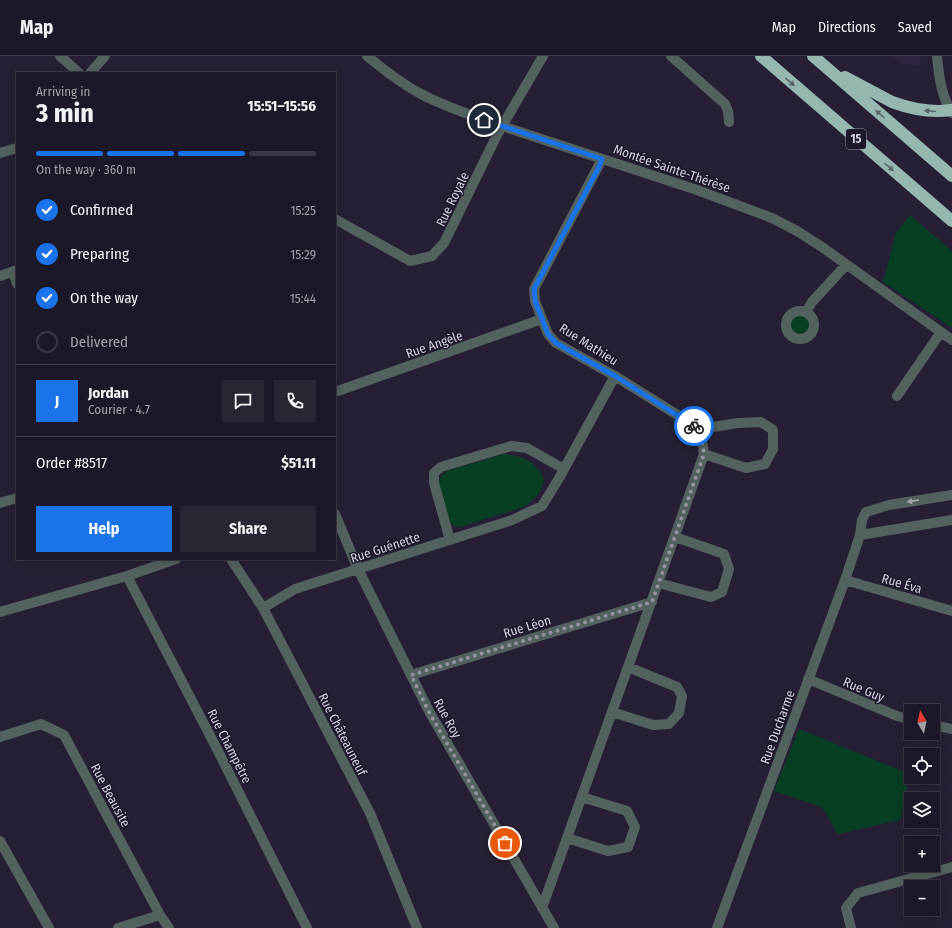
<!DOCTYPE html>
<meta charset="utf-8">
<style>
body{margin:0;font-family:"Fira Sans Condensed",sans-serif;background:#2a2533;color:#f1f3f6;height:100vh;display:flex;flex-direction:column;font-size:15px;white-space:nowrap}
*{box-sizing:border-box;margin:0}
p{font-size:13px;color:#a0a0a7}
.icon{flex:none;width:22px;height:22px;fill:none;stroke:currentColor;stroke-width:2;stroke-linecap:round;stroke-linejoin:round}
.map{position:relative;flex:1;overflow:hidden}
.sheet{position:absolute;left:16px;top:16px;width:320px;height:488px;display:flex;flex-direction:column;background:#1d1827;border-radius:0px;box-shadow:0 2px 10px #0003,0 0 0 1px #3b3744}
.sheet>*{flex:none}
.needle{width:26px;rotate:351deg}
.tools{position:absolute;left:904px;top:648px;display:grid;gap:8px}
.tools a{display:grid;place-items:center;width:36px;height:36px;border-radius:0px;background:#1d1827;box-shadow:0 2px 10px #0003,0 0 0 1px #3b3744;font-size:20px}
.pin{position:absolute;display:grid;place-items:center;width:34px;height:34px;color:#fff;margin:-17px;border:2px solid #fff;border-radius:50%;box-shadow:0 1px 4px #0007}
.courier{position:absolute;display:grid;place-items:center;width:40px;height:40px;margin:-20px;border:3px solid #1a73e8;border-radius:50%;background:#fff;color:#222;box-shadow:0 1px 5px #0007}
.overview em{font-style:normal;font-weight:700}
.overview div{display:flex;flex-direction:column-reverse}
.overview{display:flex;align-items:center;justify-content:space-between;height:68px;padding:0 20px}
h1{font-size:26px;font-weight:700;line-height:30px}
.bar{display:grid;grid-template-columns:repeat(4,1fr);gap:6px 4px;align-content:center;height:48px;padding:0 20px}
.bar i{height:5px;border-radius:3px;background:#3b3744}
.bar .active{background:#1a73e8}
.bar p{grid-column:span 4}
.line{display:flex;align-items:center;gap:10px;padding:0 20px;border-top:1px solid #3b3744}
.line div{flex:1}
.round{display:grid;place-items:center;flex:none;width:42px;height:42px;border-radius:0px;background:#2a2533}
ol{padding:0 20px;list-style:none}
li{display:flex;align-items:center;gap:12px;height:44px}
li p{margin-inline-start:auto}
li .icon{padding:4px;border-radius:50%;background:#1a73e8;color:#fff;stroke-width:4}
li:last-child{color:#a0a0a7}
li i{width:22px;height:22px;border:2px solid #3b3744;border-radius:50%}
.cta{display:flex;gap:8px;margin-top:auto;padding:8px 20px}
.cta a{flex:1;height:46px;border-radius:0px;background:#1a73e8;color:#fff;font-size:16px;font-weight:700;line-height:46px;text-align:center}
.cta a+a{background:#2a2533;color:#f1f3f6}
header{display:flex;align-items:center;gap:24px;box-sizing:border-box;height:56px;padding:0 20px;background:#1d1827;border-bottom:1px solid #3b3744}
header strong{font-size:19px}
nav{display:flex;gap:22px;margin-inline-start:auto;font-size:14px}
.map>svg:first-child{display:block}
.built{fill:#2e243f}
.green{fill:#063f24}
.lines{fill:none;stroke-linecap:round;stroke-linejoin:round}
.minor{stroke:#54625f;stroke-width:10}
.highway{stroke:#95b7b0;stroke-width:12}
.oneway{fill:#59676d}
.oneway2{fill:#a7aab2}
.done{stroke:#9792a2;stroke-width:4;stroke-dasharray:0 7.2}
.route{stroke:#1a73e8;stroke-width:5}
.labels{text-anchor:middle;stroke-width:3;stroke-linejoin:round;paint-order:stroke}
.shield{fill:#1d172a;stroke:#9d98a8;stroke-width:1}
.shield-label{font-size:12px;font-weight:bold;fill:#d4d0de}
.street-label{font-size:13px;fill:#d4d0de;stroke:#1d172a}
</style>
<header>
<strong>Map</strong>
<nav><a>Map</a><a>Directions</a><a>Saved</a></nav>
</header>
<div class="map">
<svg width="952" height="872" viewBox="0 0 952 872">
<rect width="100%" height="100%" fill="#272034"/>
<!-- built -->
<path class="built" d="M892 0H920L921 9 901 8Z"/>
<!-- green -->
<path class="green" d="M910 159 952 195V272L883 226 896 177Z
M791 269a9 9 0 1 1 18 0a9 9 0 1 1-18 0Z
M505 398C521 400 532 403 541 417 549 429 535 444 525 450 519 453 511 455 505 457 490 461 476 466 461 471L454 470 449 466 438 430 441 420 447 415Z
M799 673 910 718 900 764 838 778 822 751 774 735Z"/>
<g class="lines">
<!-- minor -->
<path class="minor" d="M60 0 79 17
M367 0C384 14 403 29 423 39 444 50 466 57 487 65L697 134 772 162 797 175 822 191 952 284
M671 0 725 48 728 55 729 66
M937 0C939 20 941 40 952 57
M90 17 105 0
M0 97 17 92
M335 163 410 205 432 200 444 187 497 79 543 0
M13 216 17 228
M0 220 17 214
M786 269a14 14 0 1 1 28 0a14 14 0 1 1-28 0Z
M806 256 812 246 846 209
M335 336 542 263
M897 340 941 276
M700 373 738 367 761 366 773 374V393L765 408 746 412 704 398
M0 447 17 442
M335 458 358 513 430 657 554 872
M860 479 952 464
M450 484 434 427V417L441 411 511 390 527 392 564 413
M231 503 263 552 370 757 417 872
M127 520 217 693 307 872
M845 524 952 555
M658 527 711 541 722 536 729 513 724 498 675 481
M263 552 295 533 512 464 542 450 558 424 615 320
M0 556 127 520 176 503
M411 619 652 546
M808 623 897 660 911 664
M612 656 653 669 669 668 679 657 682 640 677 631 628 611
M933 669 952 673
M0 681 41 668 64 679 160 859 169 872
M567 782 608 795 628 791 635 771 627 755 582 741
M0 785 49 872
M542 852 704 398 700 373 615 320 556 287 548 278 535 245 534 233 602 103
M118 872 160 859
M717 872 845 524 860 479 862 464 866 456 889 449 952 439
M851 872 846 852 858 837 952 811"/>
<!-- highway -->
<path class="highway" d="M761 0 952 165
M813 0 952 120
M845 21 892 46C911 53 931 57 951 54"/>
</g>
<!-- one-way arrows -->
<defs><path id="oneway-solid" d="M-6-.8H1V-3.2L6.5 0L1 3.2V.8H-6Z"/></defs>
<g class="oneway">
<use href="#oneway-solid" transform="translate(790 26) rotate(41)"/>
<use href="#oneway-solid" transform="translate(930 55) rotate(-175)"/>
<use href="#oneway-solid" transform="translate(880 58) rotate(-139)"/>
<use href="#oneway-solid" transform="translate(889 111) rotate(41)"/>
</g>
<use class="oneway2" href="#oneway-solid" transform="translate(913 445) rotate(171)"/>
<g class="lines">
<!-- done -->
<path class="done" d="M505 787 430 658 411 619 652 546 704 398 700 373 694 370"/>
<!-- route -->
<path class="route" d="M484 64 602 103 598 113 534 233 535 245 548 278 556 287 615 320 694 370"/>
</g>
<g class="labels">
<!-- shield labels -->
<rect class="shield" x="846" y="73" width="20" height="20" rx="3"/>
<g class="shield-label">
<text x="856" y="87">15</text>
</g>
<!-- street labels -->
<g class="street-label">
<text transform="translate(672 112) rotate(19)" y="5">Montée Sainte-Thérèse</text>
<text transform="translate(452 143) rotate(-64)" y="5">Rue Royale</text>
<text transform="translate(434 288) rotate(-19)" y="5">Rue Angèle</text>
<text transform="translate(589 288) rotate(32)" y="5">Rue Mathieu</text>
<text transform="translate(385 491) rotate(-18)" y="5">Rue Guénette</text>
<text transform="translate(902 527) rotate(16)" y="5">Rue Éva</text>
<text transform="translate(527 570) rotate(-17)" y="5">Rue Léon</text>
<text transform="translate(864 633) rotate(23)" y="5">Rue Guy</text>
<text transform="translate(448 662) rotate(61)" y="5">Rue Roy</text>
<text transform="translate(777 671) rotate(-70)" y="5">Rue Ducharme</text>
<text transform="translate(343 678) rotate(63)" y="5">Rue Châteauneuf</text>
<text transform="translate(230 690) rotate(63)" y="5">Rue Champêtre</text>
<text transform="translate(111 739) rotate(62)" y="5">Rue Beausite</text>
</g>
</g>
</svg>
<div class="tools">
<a><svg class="needle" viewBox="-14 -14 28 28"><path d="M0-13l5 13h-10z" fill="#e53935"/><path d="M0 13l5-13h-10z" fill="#a0a0a7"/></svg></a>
<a><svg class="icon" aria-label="locate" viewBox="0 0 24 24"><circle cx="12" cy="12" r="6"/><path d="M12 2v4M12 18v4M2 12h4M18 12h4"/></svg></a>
<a><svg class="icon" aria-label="layers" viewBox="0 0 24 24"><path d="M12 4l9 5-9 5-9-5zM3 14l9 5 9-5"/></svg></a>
<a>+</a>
<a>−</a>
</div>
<div class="pin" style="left:505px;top:787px;background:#ea580c"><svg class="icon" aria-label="bag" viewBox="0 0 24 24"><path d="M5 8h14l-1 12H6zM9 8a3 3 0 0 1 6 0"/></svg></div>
<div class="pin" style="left:484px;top:64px;background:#1f2937"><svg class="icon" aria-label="home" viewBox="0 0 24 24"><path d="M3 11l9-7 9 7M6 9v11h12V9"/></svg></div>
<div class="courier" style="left:694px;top:370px"><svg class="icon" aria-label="bike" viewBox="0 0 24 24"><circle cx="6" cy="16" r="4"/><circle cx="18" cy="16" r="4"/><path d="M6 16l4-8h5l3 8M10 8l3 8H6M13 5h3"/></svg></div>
<section class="sheet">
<div class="overview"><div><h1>3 min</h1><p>Arriving in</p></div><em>15:51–15:56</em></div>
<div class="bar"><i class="active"></i><i class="active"></i><i class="active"></i><i></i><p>On the way · 360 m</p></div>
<ol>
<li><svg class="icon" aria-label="check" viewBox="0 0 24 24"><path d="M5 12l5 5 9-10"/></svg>Confirmed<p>15:25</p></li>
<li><svg class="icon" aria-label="check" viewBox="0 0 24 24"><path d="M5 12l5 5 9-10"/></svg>Preparing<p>15:29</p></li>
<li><svg class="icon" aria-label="check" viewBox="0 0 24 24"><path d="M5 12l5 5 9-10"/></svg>On the way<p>15:44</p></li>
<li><i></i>Delivered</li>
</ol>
<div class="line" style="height:72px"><b class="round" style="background:#1a73e8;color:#fff">J</b><div><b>Jordan</b><p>Courier · 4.7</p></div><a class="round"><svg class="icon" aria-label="chat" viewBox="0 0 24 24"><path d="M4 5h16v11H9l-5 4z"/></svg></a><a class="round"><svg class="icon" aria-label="phone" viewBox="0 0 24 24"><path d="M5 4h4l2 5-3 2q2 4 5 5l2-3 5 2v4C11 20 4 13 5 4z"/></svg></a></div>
<div class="line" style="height:52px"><div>Order #8517</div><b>$51.11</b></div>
<div class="cta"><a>Help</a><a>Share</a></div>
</section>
</div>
